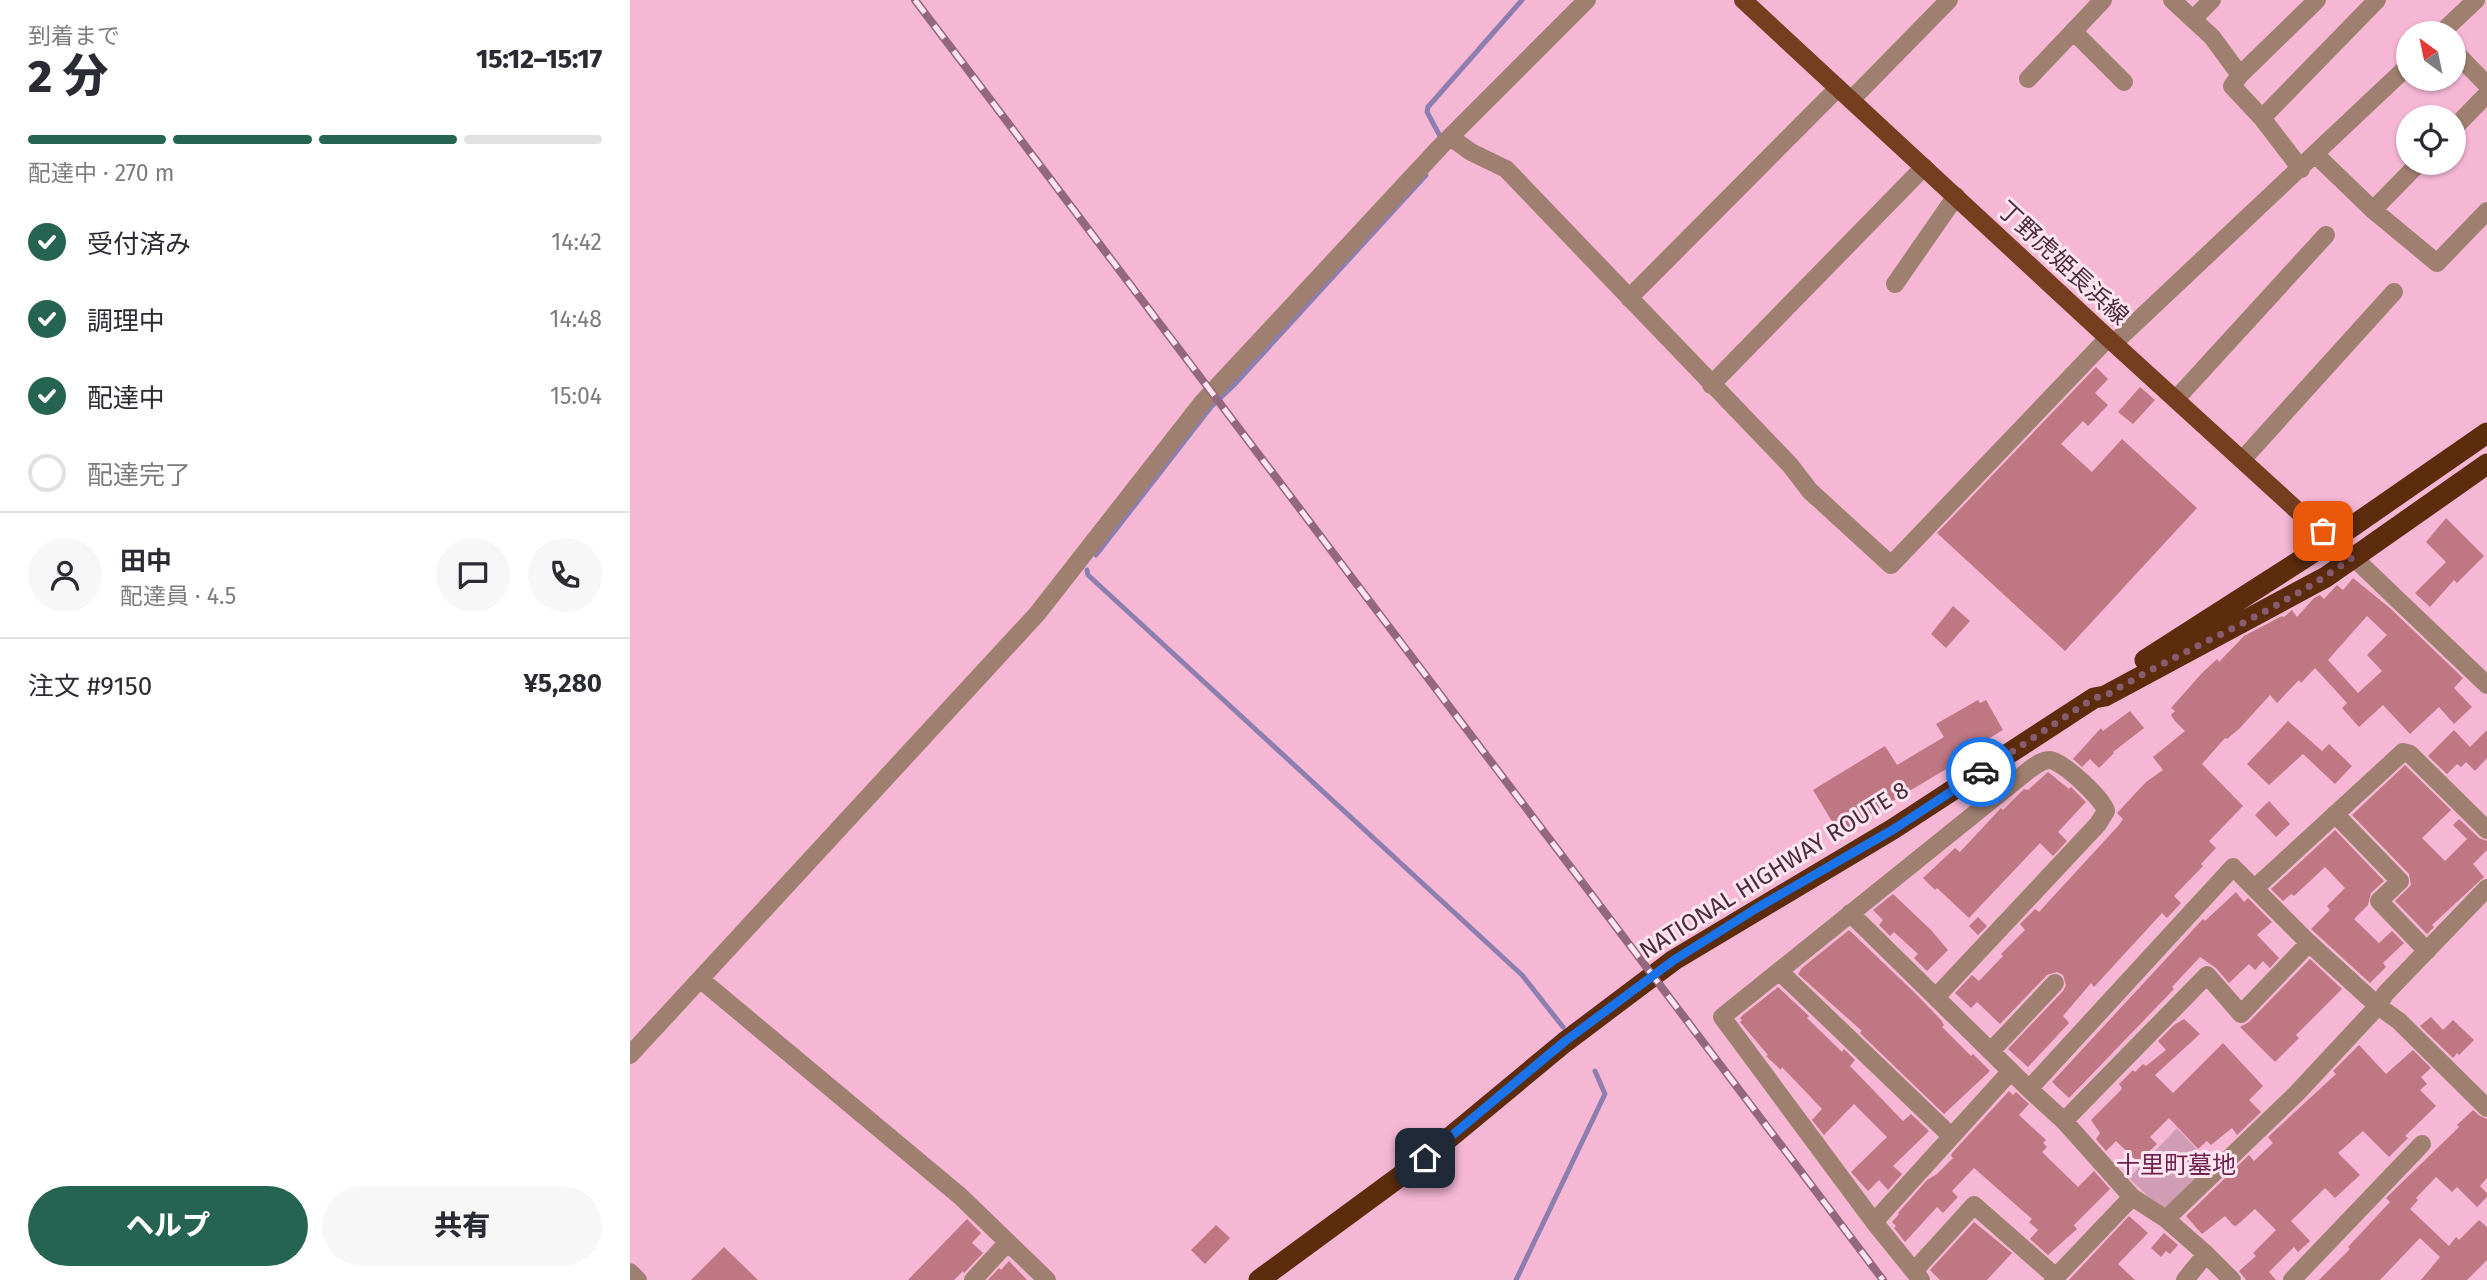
<!DOCTYPE html>
<html lang="ja">
<meta charset="utf-8">
<style>
body{margin:0;font-family:"Fira Sans","Noto Sans JP",sans-serif;background:#f7f7f7;color:#2b2b33;height:100vh;display:flex;flex-direction:column;font-size:26px;white-space:nowrap}
*{box-sizing:border-box;margin:0}
p{font-size:23px;color:#7c7c81}
.icon{flex:none;width:38px;height:38px;fill:none;stroke:currentColor;stroke-width:2;stroke-linecap:round;stroke-linejoin:round}
.map{position:relative;flex:1;overflow:hidden}
.drawer{display:flex;flex-direction:column;background:#fff;width:630px}
.drawer>*{flex:none}
.needle{width:46px;rotate:327deg}
.tools{position:absolute;left:1766px;top:21px;display:grid;gap:14px}
.tools a{display:grid;place-items:center;width:70px;height:70px;border-radius:50%;background:#fff;box-shadow:0 2px 5px #0004;font-size:35px}
.pin{position:absolute;display:grid;place-items:center;width:60px;height:60px;color:#fff;margin:-30px;border-radius:14px;box-shadow:0 4px 10px #0006}
.courier{position:absolute;display:grid;place-items:center;width:70px;height:70px;margin:-35px;border:5px solid #1a73e8;border-radius:50%;background:#fff;color:#222;box-shadow:0 2px 9px #0007}
.head em{font-style:normal;font-weight:800}
.head div{display:flex;flex-direction:column-reverse}
.head{display:flex;align-items:center;justify-content:space-between;height:119px;padding:0 28px}
h1{font-size:46px;font-weight:800;line-height:52px}
.bar{display:grid;grid-template-columns:repeat(4,1fr);gap:10px 7px;align-content:center;height:84px;padding:0 28px}
.bar i{height:9px;border-radius:5px;background:#e1e1e2}
.bar .on{background:#256450}
.bar p{grid-column:span 4}
.line{display:flex;align-items:center;gap:18px;padding:0 28px;border-top:2px solid #e1e1e2}
.line div{flex:1}
.round{display:grid;place-items:center;flex:none;width:74px;height:74px;border-radius:37px;background:#f7f7f7}
ol{padding:0 28px;list-style:none}
li{display:flex;align-items:center;gap:21px;height:77px}
li p{margin-inline-start:auto}
li .icon{padding:7px;border-radius:50%;background:#256450;color:#fff;stroke-width:4}
li:last-child{color:#7c7c81}
li i{width:38px;height:38px;border:4px solid #e1e1e2;border-radius:50%}
.primary-button{display:flex;gap:14px;margin-top:auto;padding:14px 28px}
.primary-button a{flex:1;height:80px;border-radius:42px;background:#256450;color:#fff;font-size:28px;font-weight:800;line-height:80px;text-align:center}
.primary-button a+a{background:#f7f7f7;color:#2b2b33}
main{display:flex;flex:1;min-height:0}
.map>svg:first-child{display:block}
.green{fill:#d19db5}
.lines{fill:none;stroke-linecap:round;stroke-linejoin:round}
.stream{stroke:#8c7eaf;stroke-width:5}
.building{fill:#be7783;fill-rule:evenodd}
.minor{stroke:#9f7f6f;stroke-width:18}
.major{stroke:#743e1f;stroke-width:18}
.highway{stroke:#5c2c0d;stroke-width:21}
.rail-casing{stroke:#93677d;stroke-width:8}
.rail{stroke:#fee5f0;stroke-width:5;stroke-dasharray:16;stroke-linecap:butt}
.done{stroke:#885d72;stroke-width:7;stroke-dasharray:0 12.6}
.route{stroke:#1a73e8;stroke-width:9}
.labels{text-anchor:middle;stroke-width:6;stroke-linejoin:round;paint-order:stroke}
.street-label{font-size:24px;fill:#4c2d3d;stroke:#fee5f0}
.park-label{font-size:24px;fill:#6f224e;stroke:#fee5f0}
</style>
<main>
<section class="drawer">
<div class="head"><div><h1>2 分</h1><p>到着まで</p></div><em>15:12–15:17</em></div>
<div class="bar"><i class="on"></i><i class="on"></i><i class="on"></i><i></i><p>配達中 · 270 m</p></div>
<ol>
<li><svg class="icon" aria-label="check" viewBox="0 0 24 24"><path d="M5 12l5 5 9-10"/></svg>受付済み<p>14:42</p></li>
<li><svg class="icon" aria-label="check" viewBox="0 0 24 24"><path d="M5 12l5 5 9-10"/></svg>調理中<p>14:48</p></li>
<li><svg class="icon" aria-label="check" viewBox="0 0 24 24"><path d="M5 12l5 5 9-10"/></svg>配達中<p>15:04</p></li>
<li><i></i>配達完了</li>
</ol>
<div class="line" style="height:126px"><a class="round"><svg class="icon" aria-label="person" viewBox="0 0 24 24"><circle cx="12" cy="8" r="4"/><path d="M4 21q1-7 8-7t8 7"/></svg></a><div><b>田中</b><p>配達員 · 4.5</p></div><a class="round"><svg class="icon" aria-label="chat" viewBox="0 0 24 24"><path d="M4 5h16v11H9l-5 4z"/></svg></a><a class="round"><svg class="icon" aria-label="phone" viewBox="0 0 24 24"><path d="M5 4h4l2 5-3 2q2 4 5 5l2-3 5 2v4C11 20 4 13 5 4z"/></svg></a></div>
<div class="line" style="height:91px"><div>注文 #9150</div><b>¥5,280</b></div>
<div class="primary-button"><a>ヘルプ</a><a>共有</a></div>
</section>
<div class="map">
<svg width="1857" height="1280" viewBox="0 0 1857 1280">
<rect width="100%" height="100%" fill="#f6b7d5"/>
<!-- green -->
<path class="green" d="M1547 1128 1581 1165 1540 1210 1524 1202 1499 1178Z"/>
<g class="lines">
<!-- stream -->
<path class="stream" d="M810 136 797 112 798 107 892 0
M466 555 581 407 604 385 796 175
M457 570 458 575 892 975 933 1027
M886 1280 975 1094 965 1071"/>
</g>
<!-- building -->
<path class="building" d="M1466 367 1478 379 1465 393 1478 405 1458 426 1453 421 1431 444 1462 472 1492 439 1567 508 1435 651 1307 533Z
M1510 387 1525 400 1503 424 1488 412Z
M1816 518 1854 556 1827 583 1824 580 1800 607 1785 593 1816 562 1796 542Z
M1723 578 1761 609 1833 678 1824 688 1842 707 1824 724 1809 707 1780 734 1753 705 1729 727 1712 708 1717 703 1685 668 1671 683 1669 680 1647 703 1640 695 1610 728 1597 739 1595 738 1572 764 1613 806 1579 841 1586 848 1571 864 1573 866 1544 896 1551 903 1537 918 1532 913 1464 987 1461 983 1433 1016 1439 1023 1398 1067 1378 1049 1433 991 1436 985 1433 975 1427 972 1417 975 1370 1024 1347 1002 1341 1008 1325 993 1342 975 1349 981 1373 956 1371 954 1395 930 1390 924 1405 909 1409 912 1489 825 1493 819 1487 813 1516 782 1533 770 1523 757 1555 731 1544 720 1541 715 1545 711 1541 708 1572 673 1587 659 1589 662 1614 636 1652 616 1654 617 1662 610 1667 617 1684 598 1690 595 1694 599 1707 585 1713 590ZM1737 616 1757 635 1737 655 1752 671 1728 693 1698 660Z
M1323 606 1340 621 1316 648 1301 634Z
M1348 700 1350 703 1356 700 1373 730 1326 758 1328 762 1209 833 1183 790 1255 746 1267 765 1314 737 1306 724Z
M1500 711 1514 728 1483 752 1484 753 1469 768 1460 759 1452 767 1443 759 1471 728 1473 731Z
M1658 721 1692 751 1699 744 1722 766 1705 784 1673 754 1639 785 1617 764Z
M1824 730 1840 747 1857 730V758L1845 771 1836 762 1831 767 1827 764 1817 774 1798 756Z
M1775 765 1821 810 1792 838 1815 861 1837 839 1823 825 1829 819 1849 838 1857 841V850L1843 864 1854 877 1802 925 1804 927 1797 934 1765 901 1781 885 1779 874 1722 815Z
M1418 772 1439 789 1441 787 1456 802 1428 832 1437 841 1423 856 1410 843 1339 918 1307 888 1305 890 1293 878 1325 848 1330 852 1371 808 1373 810 1394 789 1398 790Z
M1639 801 1660 824 1646 837 1625 815Z
M1705 830 1754 881 1741 893 1738 905 1724 919 1749 943 1762 931 1774 943 1753 963 1756 967 1740 983 1681 929 1700 910 1697 906 1715 888 1695 867 1664 896 1661 894 1653 901 1641 889Z
M1606 892 1614 902 1618 898 1642 922 1627 935 1649 958 1640 968 1633 961 1625 970 1619 964 1599 983 1586 968 1570 957 1542 987 1544 989 1439 1098 1422 1082 1573 919 1575 921Z
M1263 894 1301 930 1318 950 1297 971 1284 958 1288 954 1264 932 1260 936 1249 925 1253 920 1243 910Z
M1348 917 1357 926 1348 935 1339 926Z
M1219 930 1286 994 1311 1020 1314 1025 1312 1027 1341 1056 1343 1054 1360 1071 1314 1114 1230 1033 1232 1031 1168 974 1172 968Z
M1680 959 1712 989 1666 1035 1669 1038 1645 1062 1610 1027 1619 1022Z
M1148 987 1179 1016 1177 1018 1212 1052 1214 1049 1225 1060 1220 1066 1273 1121 1281 1114 1299 1131 1263 1166 1272 1174 1258 1190 1249 1180 1238 1191 1221 1172 1257 1137 1224 1104 1194 1135 1182 1120 1192 1109 1152 1067 1151 1070 1136 1056 1138 1055 1110 1022 1112 1020 1110 1018 1113 1015Z
M1801 1017 1813 1030 1823 1020 1844 1040 1829 1055 1827 1053 1823 1058 1790 1026Z
M1554 1019 1570 1034 1525 1075 1543 1093 1593 1043 1633 1086 1619 1100 1631 1112 1607 1135 1602 1128 1581 1145 1577 1141 1568 1149 1539 1118 1520 1137 1527 1144 1508 1162 1486 1141 1476 1151 1466 1139 1470 1133 1461 1120 1491 1090 1492 1088 1489 1084 1503 1070 1505 1072 1513 1064 1516 1066 1536 1050 1528 1041 1544 1025Z
M1729 1045 1756 1074 1783 1050 1801 1068 1791 1077 1797 1084 1790 1090 1806 1106 1775 1136 1778 1138 1759 1157 1733 1131 1708 1153 1730 1175 1705 1198 1695 1188 1661 1221 1680 1241 1668 1252 1664 1247 1639 1272 1646 1280H1616L1609 1271 1626 1256 1623 1253 1646 1230 1625 1209 1606 1226 1603 1225 1595 1216 1572 1234 1556 1216 1619 1155 1624 1161 1643 1143 1638 1137 1706 1074 1703 1071Z
M1379 1091 1383 1095 1386 1092 1399 1104 1389 1115 1416 1140 1413 1143 1417 1147 1412 1152 1448 1187 1464 1171 1480 1189 1444 1225 1447 1229 1418 1255 1400 1239 1408 1230 1399 1222 1402 1219 1344 1168 1322 1191 1328 1197 1313 1213 1307 1207 1275 1242 1264 1228 1266 1226 1262 1222 1269 1214 1268 1213 1297 1180 1307 1174 1323 1158 1321 1156 1322 1153Z
M1843 1110 1850 1116 1857 1119V1178L1850 1186 1857 1193V1197L1847 1207 1827 1187 1822 1192 1806 1177 1786 1198 1788 1200 1780 1209 1819 1246 1826 1237 1829 1240 1849 1220 1857 1227V1260L1837 1280H1791L1810 1257 1790 1238 1750 1280H1689L1720 1249 1718 1247 1760 1202 1756 1198 1829 1127 1827 1125Z
M1499 1216 1518 1233 1488 1264 1505 1280H1439Z
M337 1219 351 1233 342 1243 353 1253 334 1273 333 1271 324 1280H278Z
M1344 1222 1382 1253 1357 1280H1310L1300 1270Z
M586 1225 600 1238 575 1264 561 1250Z
M1534 1233 1548 1245 1540 1254 1536 1251 1531 1257 1521 1248Z
M94 1247 128 1280H61Z
M379 1261 397 1280H358L369 1268 371 1270Z"/>
<g class="lines">
<!-- minor -->
<path class="minor" d="M1542 0 1582 37 1610 75
M1564 18 1582 0
M1443 31 1494 82
M1811 33 1846 0
M1824 51 1857 85
M1398 79 1473 0
M1221 100 1319 0
M1632 118 1747 0
M1824 128 1857 94
M820 137 841 152 876 169 1160 465 1180 491 1261 565 1478 338
M1686 155 1743 210 1807 263 1857 211
M1671 169 1632 118 1602 86 1610 75 1687 0
M1743 210 1789 163
M1265 284 1326 196
M999 298 1208 88
M1484 343 1778 66
M1081 385 1294 167
M1546 399 1696 235
M1613 459 1764 292
M1723 557 1857 685
M1705 814 1770 881 1749 901 1797 951
M1625 888 1773 752 1780 754 1857 830
M1220 913 1399 1089 1603 867 1679 943 1748 1006 1769 1021 1857 1108
M1149 971 1321 1136
M70 979 330 1196 417 1280
M1362 1050 1425 983
M0 1055 407 614 572 403 810 147 957 0
M1399 1089 1434 1121 1502 1197 1536 1219 1576 1254 1602 1280
M1434 1121 1577 975 1611 1014 1679 943
M1536 1219 1667 1093 1748 1006 1755 994 1857 888
M1244 1222 1381 1071
M1284 1271 1344 1205 1426 1277
M0 1272 8 1280
M343 1280 378 1242
M1291 1280 1244 1222 1092 1017 1399 770C1405 766 1412 760 1419 760 1432 760 1473 799 1476 811L1468 824 1306 997
M1423 1280 1502 1197
M1555 1280 1576 1254
M1662 1280 1792 1144"/>
<!-- major -->
<path class="major" d="M1113 0 1478 338 1681 523 1723 557"/>
<!-- highway -->
<path class="highway" d="M1515 660 1704 539 1857 433
M629 1280 795 1158 935 1042 1044 960 1263 829 1464 698 1475 696 1696 577 1857 464"/>
<defs>
<path id="rail" d="M285 0 1253 1280"/>
</defs>
<!-- rail casing -->
<use href="#rail" class="rail-casing"/>
<!-- rail -->
<use href="#rail" class="rail"/>
</g>
<g class="lines">
<!-- done -->
<path class="done" d="M1351 772 1464 698 1475 696C1556 647 1647 613 1723 557L1693 531"/>
<!-- route -->
<path class="route" d="M795 1158 934 1042 1044 960 1127 908 1264 829 1351 772"/>
</g>
<g class="labels">
<!-- street labels -->
<g class="street-label">
<text transform="translate(1433 263) rotate(43)" y="8">丁野虎姫長浜線</text>
<text transform="translate(1144 870) rotate(-32)" y="8">NATIONAL HIGHWAY ROUTE 8</text>
</g>
<!-- park labels -->
<g class="park-label">
<text x="1546" y="1173">十里町墓地</text>
</g>
</g>
</svg>
<div class="tools">
<a><svg class="needle" viewBox="-14 -14 28 28"><path d="M0-13l5 13h-10z" fill="#e53935"/><path d="M0 13l5-13h-10z" fill="#7c7c81"/></svg></a>
<a><svg class="icon" aria-label="locate" viewBox="0 0 24 24"><circle cx="12" cy="12" r="6"/><path d="M12 2v4M12 18v4M2 12h4M18 12h4"/></svg></a>
</div>
<div class="pin" style="left:1693px;top:531px;background:#ea580c"><svg class="icon" aria-label="bag" viewBox="0 0 24 24"><path d="M5 8h14l-1 12H6zM9 8a3 3 0 0 1 6 0"/></svg></div>
<div class="pin" style="left:795px;top:1158px;background:#1f2937"><svg class="icon" aria-label="home" viewBox="0 0 24 24"><path d="M3 11l9-7 9 7M6 9v11h12V9"/></svg></div>
<div class="courier" style="left:1351px;top:772px"><svg class="icon" aria-label="car" viewBox="0 0 24 24"><path d="M5 17H2v-5l4-1 3-4h7l3 4 3 1v5h-3M9 17h6M6 11h13"/><circle cx="7" cy="17" r="2"/><circle cx="17" cy="17" r="2"/></svg></div>
</div>
</main>
